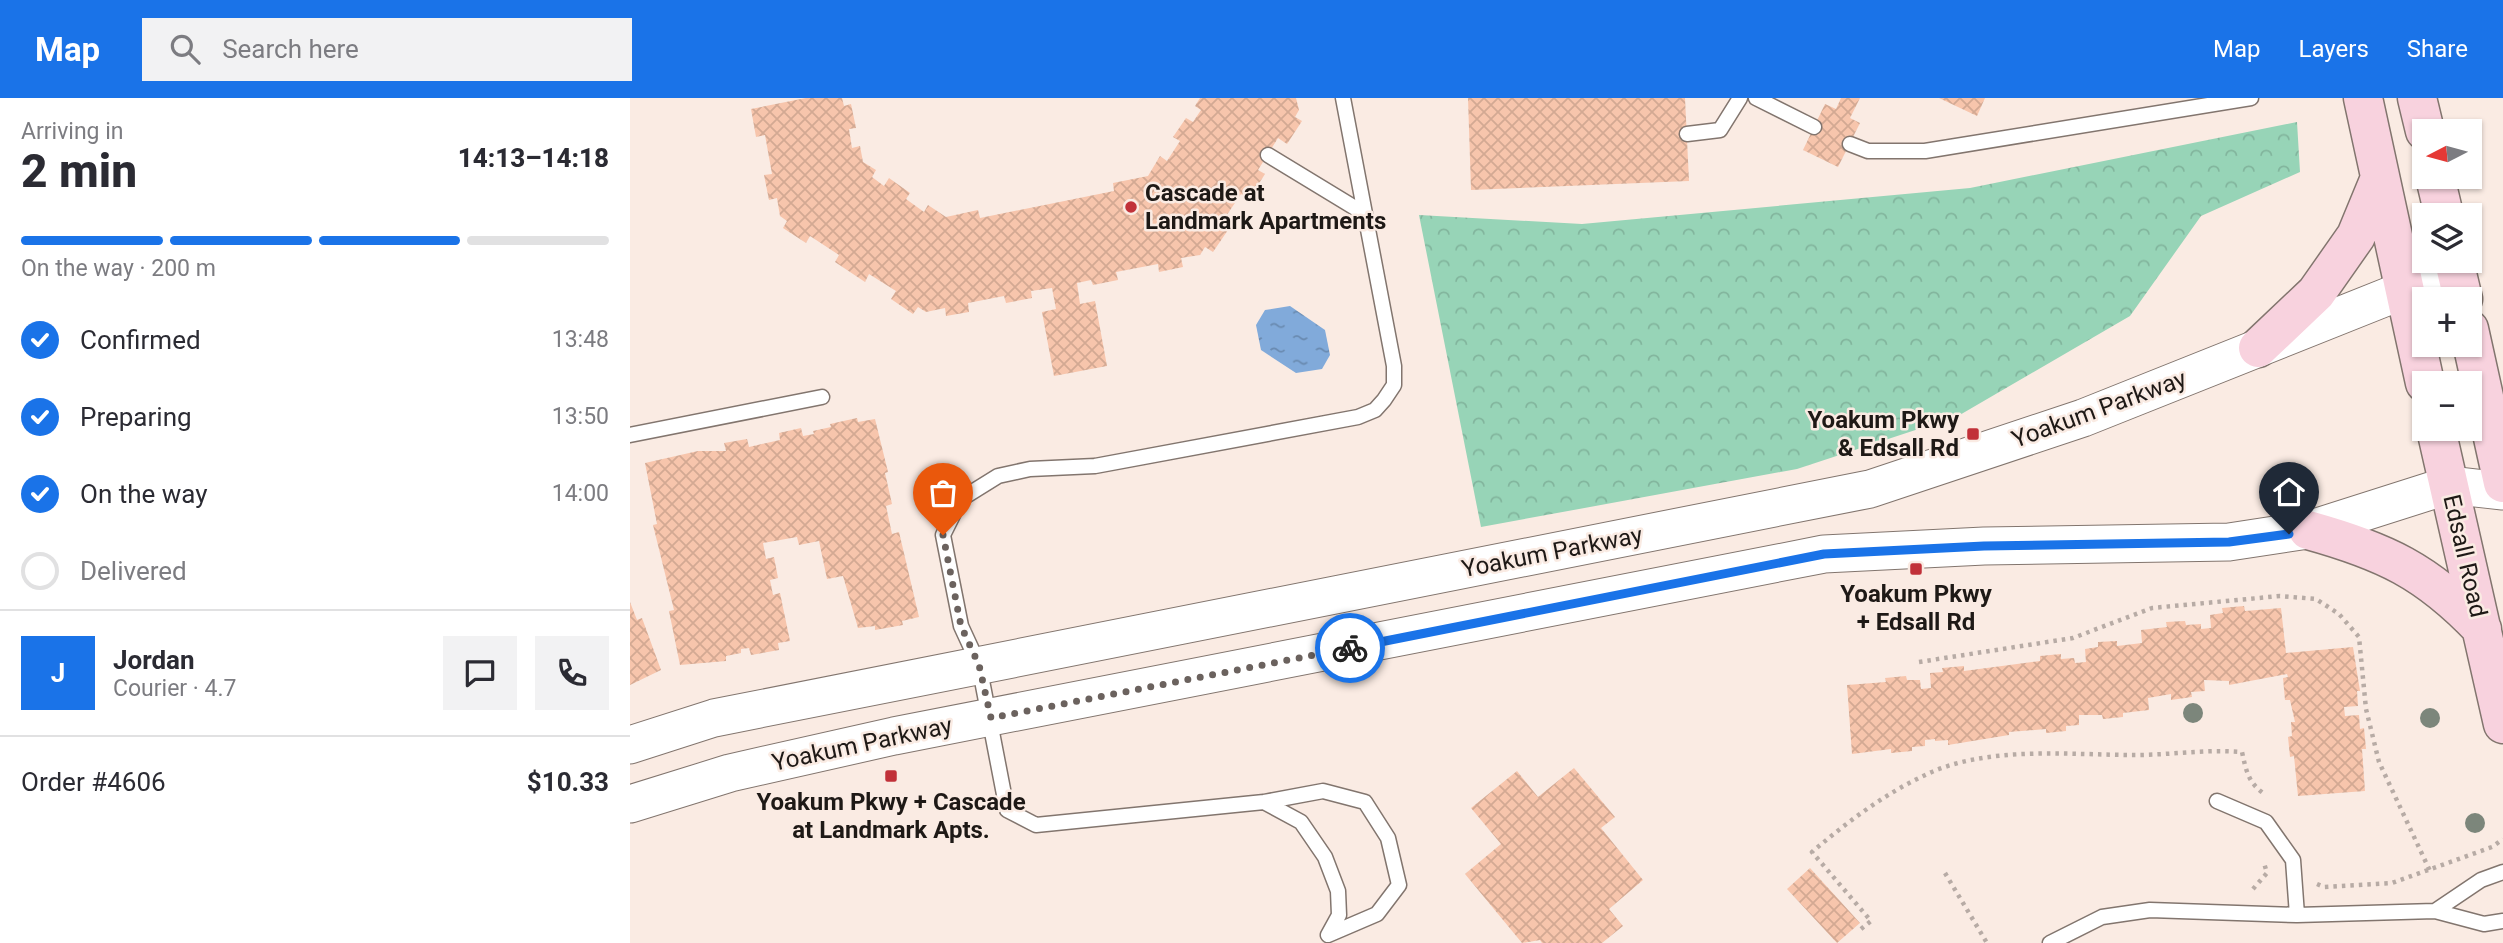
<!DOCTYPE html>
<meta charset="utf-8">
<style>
body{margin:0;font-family:Roboto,sans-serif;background:#f2f2f3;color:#2b2b33;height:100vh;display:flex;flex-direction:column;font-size:26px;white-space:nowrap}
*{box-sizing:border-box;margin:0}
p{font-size:23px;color:#7c7c81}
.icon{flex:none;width:38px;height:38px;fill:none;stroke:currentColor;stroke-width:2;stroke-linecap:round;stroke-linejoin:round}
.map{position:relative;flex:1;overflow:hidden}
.side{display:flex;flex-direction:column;background:#fff;width:630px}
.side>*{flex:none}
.needle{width:46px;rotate:264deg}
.buttons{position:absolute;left:1782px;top:21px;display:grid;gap:14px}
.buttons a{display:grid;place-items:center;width:70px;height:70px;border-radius:0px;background:#fff;box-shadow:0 2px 5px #0004;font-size:35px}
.pin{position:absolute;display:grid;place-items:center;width:60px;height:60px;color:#fff;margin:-72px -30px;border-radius:50% 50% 50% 0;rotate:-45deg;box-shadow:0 0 7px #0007}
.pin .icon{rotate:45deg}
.courier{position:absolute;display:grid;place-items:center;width:70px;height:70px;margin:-35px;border:5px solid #1a73e8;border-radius:50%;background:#fff;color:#222;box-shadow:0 2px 9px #0007}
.headline em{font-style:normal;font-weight:800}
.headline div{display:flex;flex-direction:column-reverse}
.headline{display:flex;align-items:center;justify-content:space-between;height:119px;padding:0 21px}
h1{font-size:46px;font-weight:800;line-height:52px}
.bar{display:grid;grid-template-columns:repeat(4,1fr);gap:10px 7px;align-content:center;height:84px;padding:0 21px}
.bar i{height:9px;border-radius:5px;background:#e1e1e2}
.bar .selected{background:#1a73e8}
.bar p{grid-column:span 4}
.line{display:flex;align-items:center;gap:18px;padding:0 21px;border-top:2px solid #e1e1e2}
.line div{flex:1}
.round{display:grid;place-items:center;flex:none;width:74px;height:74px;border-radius:0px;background:#f2f2f3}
ol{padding:0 21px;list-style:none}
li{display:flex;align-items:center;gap:21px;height:77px}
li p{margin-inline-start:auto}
li .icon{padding:7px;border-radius:50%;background:#1a73e8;color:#fff;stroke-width:4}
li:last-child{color:#7c7c81}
li i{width:38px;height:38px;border:4px solid #e1e1e2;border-radius:50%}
header{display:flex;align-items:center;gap:42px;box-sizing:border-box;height:98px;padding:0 35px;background:#1a73e8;color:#fff}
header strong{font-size:33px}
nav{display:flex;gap:38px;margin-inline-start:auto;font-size:24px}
.search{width:490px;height:63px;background:#f2f2f3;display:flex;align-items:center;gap:18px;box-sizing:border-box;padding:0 24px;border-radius:0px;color:#7c7c81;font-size:26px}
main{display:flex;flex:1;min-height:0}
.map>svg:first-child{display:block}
.forest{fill:url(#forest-crowns)}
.water{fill:url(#water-ripples)}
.building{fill:url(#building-cross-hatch)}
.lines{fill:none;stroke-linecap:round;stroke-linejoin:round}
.service-casing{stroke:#82756e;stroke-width:17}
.tertiary-casing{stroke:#82756e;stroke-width:39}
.secondary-casing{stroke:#82756e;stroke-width:41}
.path{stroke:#b7aba5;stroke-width:4.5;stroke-dasharray:3.5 5;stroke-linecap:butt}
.service{stroke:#fff;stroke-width:14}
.tertiary{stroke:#fff;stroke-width:37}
.secondary{stroke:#f8d2de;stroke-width:38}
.tree{fill:#7c867b}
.done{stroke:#6b625e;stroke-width:7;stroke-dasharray:0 12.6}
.route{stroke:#1a73e8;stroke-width:9}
.poi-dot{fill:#c13139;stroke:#faebe3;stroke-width:2.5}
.labels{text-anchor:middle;stroke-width:5;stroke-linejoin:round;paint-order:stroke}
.poi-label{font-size:24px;font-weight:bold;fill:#1e1916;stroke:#faebe3}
.street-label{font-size:24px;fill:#1e1916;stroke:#faebe3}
</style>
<header>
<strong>Map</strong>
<div class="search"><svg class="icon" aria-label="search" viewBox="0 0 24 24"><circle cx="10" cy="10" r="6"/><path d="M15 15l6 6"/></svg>Search here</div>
<nav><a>Map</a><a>Layers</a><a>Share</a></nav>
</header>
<main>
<section class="side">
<div class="headline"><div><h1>2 min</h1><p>Arriving in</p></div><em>14:13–14:18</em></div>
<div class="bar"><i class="selected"></i><i class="selected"></i><i class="selected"></i><i></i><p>On the way · 200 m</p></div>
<ol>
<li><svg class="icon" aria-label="check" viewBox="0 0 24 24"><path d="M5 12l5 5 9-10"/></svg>Confirmed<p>13:48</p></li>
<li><svg class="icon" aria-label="check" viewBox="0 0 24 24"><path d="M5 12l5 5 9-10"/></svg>Preparing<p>13:50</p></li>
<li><svg class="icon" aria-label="check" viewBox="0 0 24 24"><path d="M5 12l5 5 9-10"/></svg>On the way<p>14:00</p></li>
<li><i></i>Delivered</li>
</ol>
<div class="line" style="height:126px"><b class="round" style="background:#1a73e8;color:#fff">J</b><div><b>Jordan</b><p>Courier · 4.7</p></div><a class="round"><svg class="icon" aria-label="chat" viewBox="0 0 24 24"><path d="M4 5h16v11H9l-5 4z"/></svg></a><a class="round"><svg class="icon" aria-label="phone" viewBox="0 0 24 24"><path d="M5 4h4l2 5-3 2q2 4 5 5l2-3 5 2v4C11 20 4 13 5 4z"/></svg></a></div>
<div class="line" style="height:91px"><div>Order #4606</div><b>$10.33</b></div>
</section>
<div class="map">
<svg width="1873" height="845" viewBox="0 0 1873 845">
<defs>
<pattern id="forest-crowns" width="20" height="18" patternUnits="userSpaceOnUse" patternTransform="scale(1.75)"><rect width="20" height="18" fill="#97d4b7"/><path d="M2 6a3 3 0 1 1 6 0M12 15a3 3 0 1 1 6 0" fill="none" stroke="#82b59d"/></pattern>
<pattern id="water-ripples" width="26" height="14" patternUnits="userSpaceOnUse" patternTransform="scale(1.75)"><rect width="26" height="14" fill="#81aada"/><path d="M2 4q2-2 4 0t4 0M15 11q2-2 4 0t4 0" fill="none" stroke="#698ab0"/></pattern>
<pattern id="building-cross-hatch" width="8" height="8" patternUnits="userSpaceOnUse" patternTransform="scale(1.75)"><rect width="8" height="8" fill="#f7c5ac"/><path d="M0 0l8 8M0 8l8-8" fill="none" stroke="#d3a993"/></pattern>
</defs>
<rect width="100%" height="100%" fill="#faebe3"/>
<!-- forest -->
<path class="forest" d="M1667 24 1670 74 1571 118 1500 218 1328 318 1167 371 851 429 789 117 952 126 1340 90Z"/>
<!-- water -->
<path class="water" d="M660 208 695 232 700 257 692 271 666 275 631 252 626 227 635 212Z"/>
<!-- building -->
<path class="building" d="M176 0H212L214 8 221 6 226 30 219 31 222 50 230 48 233 64 246 72 242 79 254 88 259 80 280 95 276 101 294 114 298 107 316 119 348 112 350 120 484 93 483 85 518 78 530 58 537 63 550 43 543 39 556 20 563 24 571 12 565 8 570 0H666L669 12 665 19 672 23 657 46 648 40 628 72 635 76 619 101 611 96 590 127 598 132 583 154 575 149 570 157 551 160 553 169 529 174 528 166 486 174 488 182 463 187 461 182 447 185 450 206 465 203 477 268 424 278 412 214 426 211 422 190 401 193 402 200 376 205 374 198 338 205 339 214 316 218 315 210 296 214 288 209 283 216 261 201 266 193 239 176 235 184 205 164 209 157 180 138 176 145 153 130 157 123 150 118 147 100 139 102 134 77 142 76 135 37 126 39 121 11Z
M838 0H1055L1059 83 841 92Z
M1211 0H1230L1220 20 1230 25 1208 69 1173 52 1195 6 1206 11Z
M1309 0H1355L1347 18Z
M227 320 228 324 245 321 258 374 255 375 262 406 256 408 262 436 269 434 289 519 272 523 273 527 245 532V528L228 530 213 478 197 481 189 443 169 447 167 439 133 445 136 461 144 459 148 480 140 482 143 497 150 495 160 543 148 545 149 552 121 557 119 550 111 551V555L96 558V563L50 567 39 513 44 512 23 427 27 426 15 365 68 353H96L94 345 117 341 119 349 150 342 149 335 171 330 173 338 184 336 183 333 201 329 200 326Z
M0 504 7 522 12 520 31 572 0 587Z
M1614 508 1615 513 1651 510 1656 555 1723 549 1730 593H1727L1728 608 1714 609 1715 618 1729 617 1730 631 1734 630 1736 651H1732L1735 693 1668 698 1664 658 1660 659 1658 639 1662 638 1661 624H1665L1660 602H1655L1653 580 1658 579 1657 576 1599 587V583L1574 582 1575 593 1561 594 1562 599 1541 602V596L1518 600 1519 612 1493 615V619L1473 621 1472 617H1449V627L1436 628V633L1416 635V631L1379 634V637L1318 647V642L1305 643V641L1295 642V648L1282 649V653L1261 655V651L1222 656 1217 587 1256 584 1255 580 1276 578 1277 582H1290L1291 591 1301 590 1300 575 1313 574 1312 570 1334 568V573L1410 563V558L1431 556V561L1444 560 1445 565 1456 564 1455 551 1468 549V544L1487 543V548L1512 545 1511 532 1537 529 1536 524 1555 523 1556 527 1571 526V531L1581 530 1580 517 1593 515 1592 510Z
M944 670 985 719 971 730 1013 782 979 811 993 828 972 845H912L910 842 892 845 835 776 871 746 841 710 887 673 908 699Z
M1180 770 1230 825 1207 845 1157 791Z"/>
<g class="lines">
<defs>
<path id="service" d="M1126 0 1184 29
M1057 36 1090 32 1110 0
M1220 46 1238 53H1295L1621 0
M638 57 735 116
M0 337 192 299
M1587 703 1636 724 1663 762 1667 817
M634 704 671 724 695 759 708 793 709 817 698 837
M1805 813 1851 782 1873 774
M698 837 747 816 769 787 758 740 735 704 693 693 634 704 406 727 377 712 349 567 331 528 313 437 331 401 368 378 400 371 465 368 728 319 745 312 754 302 764 287V268L713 0
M1420 845 1472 819 1520 812 1667 817 1805 813 1854 826 1873 823"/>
<path id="tertiary" d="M0 647 84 620 1240 391 1453 320 1774 192 1800 190 1818 201
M0 706 100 675 264 638 1194 456 1354 448 1599 444 1678 432 1819 387 1873 393"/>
<path id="secondary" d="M1733 0 1795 285
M1787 0 1795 33
M1805 79 1814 117
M1824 163 1833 201
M1839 231 1873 385
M1628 250 1686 195 1726 138 1750 80
M1806 331 1873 626
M1678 432C1754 453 1797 473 1852 531"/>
</defs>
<!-- service casing -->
<use href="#service" class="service-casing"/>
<!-- tertiary casing -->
<use href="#tertiary" class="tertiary-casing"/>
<!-- secondary casing -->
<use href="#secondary" class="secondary-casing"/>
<!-- path -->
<path class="path" d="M1289 564 1443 540 1522 510 1650 498 1686 501 1709 516 1729 539 1736 611 1749 664 1800 773
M1315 775 1357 845
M1687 786 1694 789 1762 785 1862 749 1873 741
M1623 791 1637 775 1634 765
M1231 831 1241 823 1182 754C1216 725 1253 697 1293 678 1355 647 1437 657 1505 657 1541 657 1576 651 1612 654 1616 672 1618 684 1633 695"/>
<!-- service -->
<use href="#service" class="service"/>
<!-- tertiary -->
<use href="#tertiary" class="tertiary"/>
<!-- secondary -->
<use href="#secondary" class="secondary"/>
</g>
<!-- trees -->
<g class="tree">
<circle cx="1563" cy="615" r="10"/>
<circle cx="1800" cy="620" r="10"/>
<circle cx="1845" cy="725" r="10"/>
</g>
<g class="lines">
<!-- done -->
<path class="done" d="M313 437 331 528 349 567 361 620 720 550"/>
<!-- route -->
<path class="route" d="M720 550 1194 456 1354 448 1599 444 1659 436"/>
</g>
<!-- markers -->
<g class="poi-dot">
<circle cx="501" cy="109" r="7"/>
<rect x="1336" y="329" width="14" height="14" rx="3.5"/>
<rect x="1279" y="464" width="14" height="14" rx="3.5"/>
<rect x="254" y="671" width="14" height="14" rx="3.5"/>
</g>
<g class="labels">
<!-- poi labels -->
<g class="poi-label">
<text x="515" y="103" text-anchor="start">Cascade at<tspan x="515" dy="28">Landmark Apartments</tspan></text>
<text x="1329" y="330" text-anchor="end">Yoakum Pkwy<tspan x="1329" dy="28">&amp; Edsall Rd</tspan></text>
<text x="1286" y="504">Yoakum Pkwy<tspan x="1286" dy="28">+ Edsall Rd</tspan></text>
<text x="261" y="712">Yoakum Pkwy + Cascade<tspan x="261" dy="28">at Landmark Apts.</tspan></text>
</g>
<!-- street labels -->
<g class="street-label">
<text transform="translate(1469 311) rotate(-20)" y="8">Yoakum Parkway</text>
<text transform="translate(922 454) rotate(-11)" y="8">Yoakum Parkway</text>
<text transform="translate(1835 458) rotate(77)" y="8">Edsall Road</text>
<text transform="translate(232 646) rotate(-12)" y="8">Yoakum Parkway</text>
</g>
</g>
</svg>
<div class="buttons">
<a><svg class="needle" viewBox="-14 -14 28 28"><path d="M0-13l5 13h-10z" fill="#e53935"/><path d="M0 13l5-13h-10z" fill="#7c7c81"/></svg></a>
<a><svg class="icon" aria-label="layers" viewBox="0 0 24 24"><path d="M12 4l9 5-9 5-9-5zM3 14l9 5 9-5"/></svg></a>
<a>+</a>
<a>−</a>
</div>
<div class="pin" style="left:313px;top:437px;background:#ea580c"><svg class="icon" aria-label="bag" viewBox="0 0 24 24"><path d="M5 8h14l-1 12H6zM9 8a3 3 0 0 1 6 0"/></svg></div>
<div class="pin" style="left:1659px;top:436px;background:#1f2937"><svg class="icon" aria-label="home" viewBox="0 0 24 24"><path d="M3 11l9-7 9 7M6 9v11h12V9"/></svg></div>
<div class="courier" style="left:720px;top:550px"><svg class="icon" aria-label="bike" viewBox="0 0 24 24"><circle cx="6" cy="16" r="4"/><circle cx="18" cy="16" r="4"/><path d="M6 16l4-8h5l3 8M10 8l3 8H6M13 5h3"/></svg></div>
</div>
</main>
